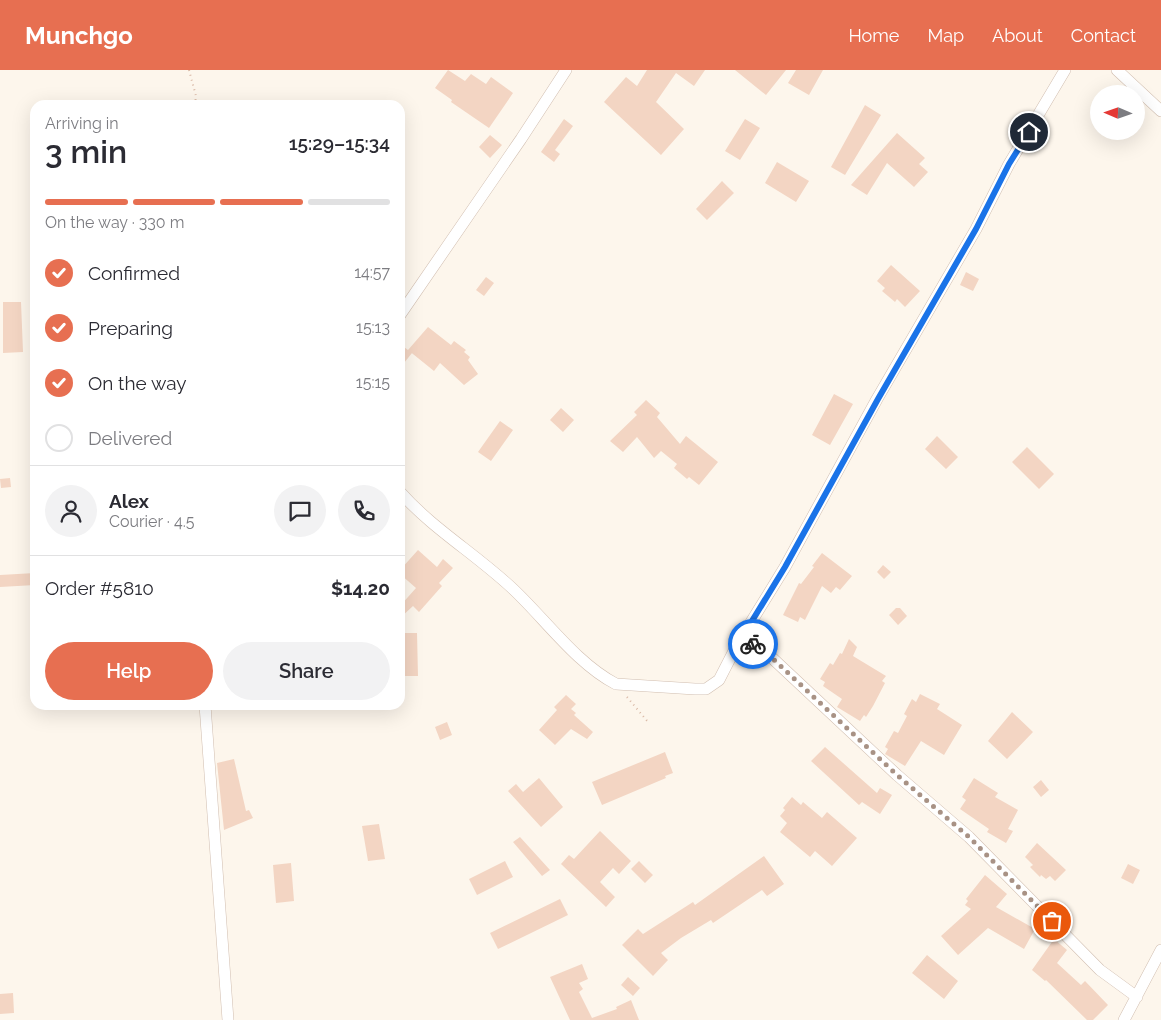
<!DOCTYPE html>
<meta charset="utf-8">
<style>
body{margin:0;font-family:Raleway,sans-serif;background:#f2f2f3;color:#2b2b33;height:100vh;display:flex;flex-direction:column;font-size:19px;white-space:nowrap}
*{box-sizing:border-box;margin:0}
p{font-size:16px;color:#7c7c81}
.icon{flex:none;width:28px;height:28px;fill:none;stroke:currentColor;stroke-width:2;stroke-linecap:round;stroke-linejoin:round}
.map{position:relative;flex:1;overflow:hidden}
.drawer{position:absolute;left:30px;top:30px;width:375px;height:610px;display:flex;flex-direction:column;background:#fff;border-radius:15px;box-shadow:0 5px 20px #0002}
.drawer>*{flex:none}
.needle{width:32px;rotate:272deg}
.buttons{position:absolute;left:1090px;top:15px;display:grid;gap:10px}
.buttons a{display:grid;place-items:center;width:55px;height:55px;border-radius:50%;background:#fff;box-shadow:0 5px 20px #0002;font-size:25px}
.pin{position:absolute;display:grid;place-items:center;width:42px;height:42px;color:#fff;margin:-21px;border:2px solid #fff;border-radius:50%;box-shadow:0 1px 5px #0007}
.courier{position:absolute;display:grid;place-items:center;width:50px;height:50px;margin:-25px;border:4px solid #1a73e8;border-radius:50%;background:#fff;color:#222;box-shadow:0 1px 6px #0007}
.summary em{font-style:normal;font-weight:600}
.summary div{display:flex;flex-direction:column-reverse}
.summary{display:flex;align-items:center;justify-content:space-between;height:85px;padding:0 15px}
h1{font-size:32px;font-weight:600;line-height:38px}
.bar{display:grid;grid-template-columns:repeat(4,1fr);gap:8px 5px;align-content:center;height:60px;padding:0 15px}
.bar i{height:6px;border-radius:4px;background:#e1e1e2}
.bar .on{background:#e76f51}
.bar p{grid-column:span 4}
.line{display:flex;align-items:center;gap:12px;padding:0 15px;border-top:1px solid #e1e1e2}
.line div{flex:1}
.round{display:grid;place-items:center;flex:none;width:52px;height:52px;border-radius:26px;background:#f2f2f3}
ol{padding:0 15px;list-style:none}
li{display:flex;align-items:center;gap:15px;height:55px}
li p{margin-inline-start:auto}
li .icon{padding:5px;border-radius:50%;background:#e76f51;color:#fff;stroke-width:4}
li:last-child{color:#7c7c81}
li i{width:28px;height:28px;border:2px solid #e1e1e2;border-radius:50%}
.action{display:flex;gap:10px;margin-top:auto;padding:10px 15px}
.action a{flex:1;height:58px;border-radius:30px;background:#e76f51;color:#fff;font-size:20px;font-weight:600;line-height:58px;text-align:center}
.action a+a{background:#f2f2f3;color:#2b2b33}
header{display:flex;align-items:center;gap:30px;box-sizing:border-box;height:70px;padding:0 25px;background:#e76f51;color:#fff}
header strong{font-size:24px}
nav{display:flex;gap:28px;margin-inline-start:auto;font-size:18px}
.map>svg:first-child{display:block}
.building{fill:#f3d5c3}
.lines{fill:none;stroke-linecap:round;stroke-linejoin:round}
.minor-casing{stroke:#d1beb0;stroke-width:12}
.path{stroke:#d9b8a5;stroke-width:2;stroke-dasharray:1 4;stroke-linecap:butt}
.minor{stroke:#fff;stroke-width:11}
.done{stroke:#a89285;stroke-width:5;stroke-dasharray:0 9}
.route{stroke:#1a73e8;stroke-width:6}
</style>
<header>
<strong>Munchgo</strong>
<nav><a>Home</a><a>Map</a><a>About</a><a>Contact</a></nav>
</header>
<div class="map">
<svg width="1161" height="950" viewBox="0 0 1161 950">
<rect width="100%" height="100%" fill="#fdf6ec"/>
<!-- building -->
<path class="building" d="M448 0 465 11 471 4 486 14 491 7 513 23 489 58 451 32 452 30 435 18Z
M647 0H705L694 16 676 3 656 32 684 59 661 85 604 32 626 7 637 16Z
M735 0H786L766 25Z
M796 0H823L809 25 788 13Z
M865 35 881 45 845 105 831 97Z
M564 49 573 56 555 80 560 84 554 92 541 82Z
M745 49 760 58 740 90 725 81Z
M897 63 925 88 919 94 928 102 914 117 887 93 867 125 851 115Z
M490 65 502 75 490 88 479 77Z
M777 92 809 111 796 132 765 113Z
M722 111 734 123 707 150 696 139Z
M891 195 920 221 905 237 897 229 895 232 882 221 885 218 877 211Z
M966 202 979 209 973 221 960 215Z
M486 207 494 213 484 226 476 220Z
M3 232H21L23 282 3 283Z
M428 257 451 275 454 271 466 280 464 282 470 287 468 290 478 304 464 315 440 293 434 301 408 280Z
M404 277 412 283 400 298V283Z
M834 324 853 334 830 375 812 365Z
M646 330 660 343 657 347 680 374 686 366 718 392 699 415 689 407 687 409 674 398 677 394 661 381 654 388 637 367 623 382 610 371 637 345 634 342Z
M561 338 574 350 563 362 550 350Z
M500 351 513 360 491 391 478 382Z
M937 366 958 387 946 399 925 379Z
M1027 377 1054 404 1039 419 1012 392Z
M10 408 11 417 1 418 0 409Z
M418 480 437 497 443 489 453 498 439 513 442 516 419 542 413 536 400 548V536L416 518 400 504V500Z
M822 483 852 506 840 520 836 517 831 523 822 516 805 550 800 547 798 552 783 545 799 513 801 514 814 497 812 496Z
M883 495 891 502 884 509 877 502Z
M35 503V515L0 517V505Z
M896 538H900L907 546 898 555 889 545Z
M761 552 778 567 770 576 752 565Z
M400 563H417L418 606H400Z
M849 569 857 577 853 586 886 606 882 611 885 613 873 636 866 647 864 645 860 651 837 637 842 629 823 616 825 612 820 609 830 593 833 595 840 583 842 584Z
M920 624 940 634 937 639 962 655 944 685 921 671 905 696 885 684 888 679 885 677 894 661 898 663 907 646 904 644 912 629 916 632Z
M566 625 576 634 571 639 576 643 574 645 593 662 587 669 571 659 555 675 539 660 557 640 554 637Z
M1012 642 1033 662 1007 689 988 671Z
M447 652 452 665 440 670 435 657Z
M825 677 877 723 880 718 892 725 880 744 862 732 859 735 811 691Z
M665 682 673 703 665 706 666 708 602 735 592 712Z
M234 689 246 741 249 740 253 748 224 760 217 693Z
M539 708 563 737 541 757 508 721 516 714 523 722Z
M974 708 998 723 995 727 1018 740 1008 759 1013 761 1006 773 987 762 989 759 960 739 966 730 962 727Z
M1041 710 1049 720 1041 727 1033 717Z
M792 727 801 735 803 732 822 748 827 742 857 768 832 796 815 781 810 787 780 762 787 753 780 746 785 740 783 738Z
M379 754 385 789 368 791 362 756Z
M600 761 631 791 619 804 613 798 600 812 615 827 606 837 561 794 569 785 574 789Z
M520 767 550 800 542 806 513 772Z
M1037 773 1066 800 1055 811 1050 806 1046 809 1041 805 1040 807 1030 797 1033 795 1025 787Z
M764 786 784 814 767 826 762 820 713 853 711 850 681 868 661 883 668 890 653 906 622 875 638 859 643 864 693 832 695 835Z
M505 791 513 807 477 825 469 809Z
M639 791 653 805 645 813 631 799Z
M291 793 294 831 276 833 273 795Z
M1128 794 1140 800 1133 814 1121 808Z
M985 805 1007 824 996 837 1035 859 1024 879 988 858 958 885 941 866 971 839 965 835 968 831 966 829Z
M560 829 568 845 498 879 490 863Z
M1054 869 1067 880 1057 893 1081 915 1085 911 1108 935 1093 950H1087L1046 910 1045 911 1032 900Z
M927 885 958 911 944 929 912 903Z
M582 894 588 909 579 913 583 919 579 922 592 948 617 939 616 937 631 930 639 950H570L550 907Z
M628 907 640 918 633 926 621 915Z
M13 923 14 943 0 944V924Z"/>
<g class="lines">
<defs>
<path id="minor" d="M1117 0 1161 41
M400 245 521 69 566 0
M400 422C433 459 477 485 513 519 545 549 577 594 616 614L695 619H706L719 610 737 575 785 497 877 329 976 159 1009 94 1065 0
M741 569 757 576 770 586 897 705 969 767 1100 900 1137 927
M205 635 228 950
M1124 950 1161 880"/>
</defs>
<!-- minor casing -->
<use href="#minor" class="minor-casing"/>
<!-- path -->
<path class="path" d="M189 0 196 26 195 35
M627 627 648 652"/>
<!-- minor -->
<use href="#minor" class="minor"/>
</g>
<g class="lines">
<!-- done -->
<path class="done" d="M753 574 770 586 897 705 969 767 1052 851"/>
<!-- route -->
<path class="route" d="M753 574 741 569 785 497 878 329 976 159 1009 94 1029 62"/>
</g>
</svg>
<div class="buttons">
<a><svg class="needle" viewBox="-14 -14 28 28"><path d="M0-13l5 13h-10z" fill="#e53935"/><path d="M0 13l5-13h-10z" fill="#7c7c81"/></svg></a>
</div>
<div class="pin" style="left:1052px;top:851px;background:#ea580c"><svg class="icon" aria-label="bag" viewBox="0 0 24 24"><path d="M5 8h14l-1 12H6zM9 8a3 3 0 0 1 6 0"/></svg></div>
<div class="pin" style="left:1029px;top:62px;background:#1f2937"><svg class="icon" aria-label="home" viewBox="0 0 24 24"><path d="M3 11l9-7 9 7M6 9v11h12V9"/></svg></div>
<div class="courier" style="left:753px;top:574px"><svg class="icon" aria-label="bike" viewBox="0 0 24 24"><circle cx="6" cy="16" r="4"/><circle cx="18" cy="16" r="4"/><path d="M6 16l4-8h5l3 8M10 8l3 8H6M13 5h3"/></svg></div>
<section class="drawer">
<div class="summary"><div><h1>3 min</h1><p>Arriving in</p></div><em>15:29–15:34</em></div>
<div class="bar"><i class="on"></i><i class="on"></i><i class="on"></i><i></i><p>On the way · 330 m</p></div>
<ol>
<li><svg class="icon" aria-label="check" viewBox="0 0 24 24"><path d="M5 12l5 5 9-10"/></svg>Confirmed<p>14:57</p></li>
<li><svg class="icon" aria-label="check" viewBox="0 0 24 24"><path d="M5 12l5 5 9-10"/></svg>Preparing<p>15:13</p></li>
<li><svg class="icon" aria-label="check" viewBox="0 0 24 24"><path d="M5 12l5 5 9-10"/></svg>On the way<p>15:15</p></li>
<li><i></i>Delivered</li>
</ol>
<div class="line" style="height:90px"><a class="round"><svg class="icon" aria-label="person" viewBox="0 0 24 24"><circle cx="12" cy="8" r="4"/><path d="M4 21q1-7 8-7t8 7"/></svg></a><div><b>Alex</b><p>Courier · 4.5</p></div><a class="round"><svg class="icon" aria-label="chat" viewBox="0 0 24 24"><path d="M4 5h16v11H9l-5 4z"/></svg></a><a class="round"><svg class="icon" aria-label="phone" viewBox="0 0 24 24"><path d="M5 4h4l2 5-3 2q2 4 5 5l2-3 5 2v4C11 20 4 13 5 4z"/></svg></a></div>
<div class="line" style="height:65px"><div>Order #5810</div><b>$14.20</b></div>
<div class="action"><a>Help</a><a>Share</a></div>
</section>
</div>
